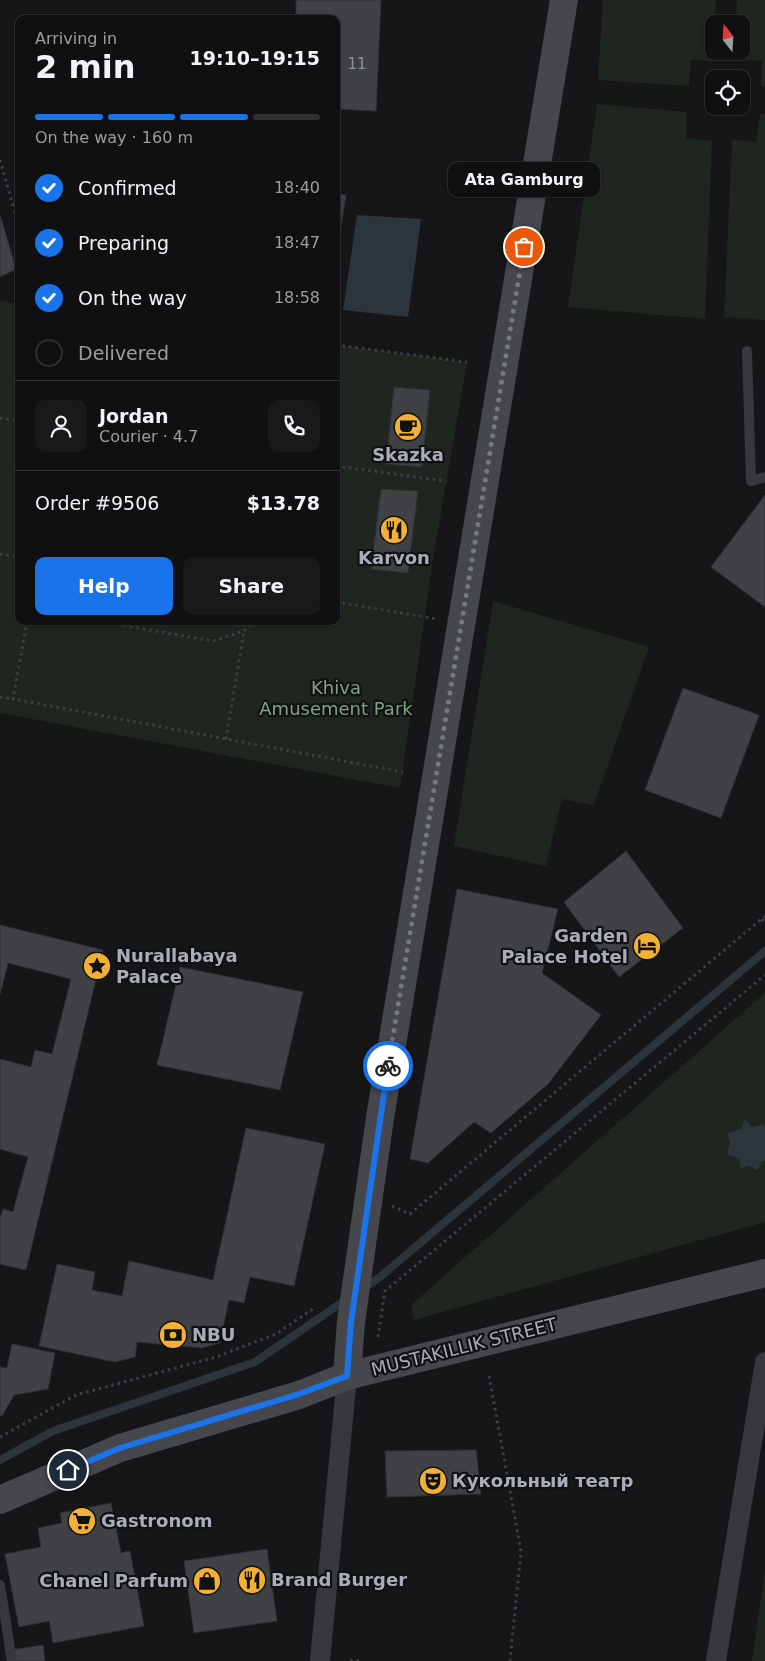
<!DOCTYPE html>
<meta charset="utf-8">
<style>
body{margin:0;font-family:"DejaVu Sans",sans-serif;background:#19191b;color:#f1f3f6;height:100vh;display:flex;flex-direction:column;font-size:19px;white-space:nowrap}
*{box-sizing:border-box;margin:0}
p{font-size:16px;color:#9c9d9f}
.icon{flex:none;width:28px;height:28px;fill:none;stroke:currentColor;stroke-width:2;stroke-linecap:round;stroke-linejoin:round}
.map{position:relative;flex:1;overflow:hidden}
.side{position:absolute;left:15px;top:15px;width:325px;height:610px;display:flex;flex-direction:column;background:#101012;border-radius:10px;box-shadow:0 1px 4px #0004,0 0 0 1px #303032}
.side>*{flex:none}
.needle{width:32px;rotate:343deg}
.fabs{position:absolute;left:705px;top:15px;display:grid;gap:10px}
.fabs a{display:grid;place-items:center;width:45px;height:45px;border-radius:10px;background:#101012;box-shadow:0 1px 4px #0004,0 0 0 1px #303032;font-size:25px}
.pin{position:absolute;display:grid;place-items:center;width:42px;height:42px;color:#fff;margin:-21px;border:2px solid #fff;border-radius:50%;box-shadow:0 1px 5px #0007}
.courier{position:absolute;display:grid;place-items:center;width:50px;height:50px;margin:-25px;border:4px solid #1a73e8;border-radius:50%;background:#fff;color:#222;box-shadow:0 1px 6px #0007}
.bubble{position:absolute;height:35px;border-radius:10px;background:#101012;box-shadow:0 1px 4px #0004,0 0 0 1px #303032;font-size:16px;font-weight:700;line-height:35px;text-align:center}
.summary em{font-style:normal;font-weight:700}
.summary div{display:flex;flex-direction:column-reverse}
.summary{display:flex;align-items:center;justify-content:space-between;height:85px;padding:0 20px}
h1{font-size:32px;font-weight:700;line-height:38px}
.bar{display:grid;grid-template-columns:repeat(4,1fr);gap:8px 5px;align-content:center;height:60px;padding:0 20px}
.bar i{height:6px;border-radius:4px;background:#303032}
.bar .selected{background:#1a73e8}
.bar p{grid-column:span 4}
.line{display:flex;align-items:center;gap:12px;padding:0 20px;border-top:1px solid #303032}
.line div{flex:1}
.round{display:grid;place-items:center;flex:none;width:52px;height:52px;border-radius:10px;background:#19191b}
ol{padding:0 20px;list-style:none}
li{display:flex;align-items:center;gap:15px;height:55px}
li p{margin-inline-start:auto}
li .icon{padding:5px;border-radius:50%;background:#1a73e8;color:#fff;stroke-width:4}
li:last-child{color:#9c9d9f}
li i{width:28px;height:28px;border:2px solid #303032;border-radius:50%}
.button{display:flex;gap:10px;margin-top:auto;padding:10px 20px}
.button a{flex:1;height:58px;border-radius:10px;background:#1a73e8;color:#fff;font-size:20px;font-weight:700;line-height:58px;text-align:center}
.button a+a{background:#19191b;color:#f1f3f6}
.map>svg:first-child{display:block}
.green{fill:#1e261f}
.water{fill:#2c353c}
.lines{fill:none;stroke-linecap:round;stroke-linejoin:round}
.stream{stroke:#2c353c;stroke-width:8}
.building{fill:#404145;stroke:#303034}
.path{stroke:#3d3f44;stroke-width:3;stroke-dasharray:2.5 4;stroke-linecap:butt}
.lane{stroke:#37383d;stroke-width:10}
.street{stroke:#37383d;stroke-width:20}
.secondary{stroke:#45474d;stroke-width:28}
.done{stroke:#757880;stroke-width:5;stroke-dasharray:0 9}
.route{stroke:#1a73e8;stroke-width:6}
.labels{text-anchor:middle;stroke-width:4.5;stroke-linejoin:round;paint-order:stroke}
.number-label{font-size:15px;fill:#8e929b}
.poi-label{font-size:18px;font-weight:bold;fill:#a8adb8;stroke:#111113;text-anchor:start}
.park-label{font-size:18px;fill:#7fa381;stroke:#111113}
.street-label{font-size:18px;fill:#a8adb8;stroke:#111113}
</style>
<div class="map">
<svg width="765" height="1661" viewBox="0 0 765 1661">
<rect width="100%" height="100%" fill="#161618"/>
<!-- green -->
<path class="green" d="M603 0H716L712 61 691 60 689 86 598 80Z
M737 0H765V86H761L762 61 735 60V51H741V24H736Z
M597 104 687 112 686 138 712 141 705 319 568 307Z
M760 114H765V320L724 317 732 140 756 142Z
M0 301 19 304V621H336V345L467 362 433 559 400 788 0 713Z
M493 601 649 647 594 805 562 799 546 866 454 846Z
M765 993V1222L414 1320 411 1305Z
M765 1569V1661H752Z"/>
<!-- water -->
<path class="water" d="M357 215 421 219 408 317 343 310Z
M745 1119 752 1127 764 1124 765 1128V1161H763L757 1170 749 1166 741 1168 739 1159 727 1154 730 1143 727 1133 741 1129Z"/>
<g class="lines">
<!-- stream -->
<path class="stream" d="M363 1289 380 1277 765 951
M0 1460 53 1431 255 1362 347 1299"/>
</g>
<!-- building -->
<path class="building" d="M296 0H381L376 111 336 109V19H296Z
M336 194 346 195 336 256Z
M0 215 16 269 0 277Z
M394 387 430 390 422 467 386 464Z
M381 489 418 491 408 573 371 569Z
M765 495V607L711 567Z
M683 688 759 715 721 818 645 790Z
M626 851 683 928 619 977 564 902Z
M457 889 558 909 542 973 601 1015 548 1084 491 1133 474 1122 428 1163 410 1159Z
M0 925 103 950 26 1270 0 1264V1218L3 1209 13 1212 28 1157 0 1149V1059L31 1067 35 1050 52 1054 71 979 8 963 0 994Z
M180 967 303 992 280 1090 157 1065Z
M246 1128 325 1144 294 1286 250 1277 244 1303 229 1300 220 1343 202 1348 137 1342 135 1357 115 1362 39 1346 57 1264 95 1272 92 1290 122 1296 129 1261 213 1280Z
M12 1344 55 1353 48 1389 14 1395 2 1416 0 1415V1367L7 1368Z
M476 1450 481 1494 387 1497 385 1451Z
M111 1503 121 1553 130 1551 144 1626 53 1643 49 1621 19 1627 5 1554 41 1547 38 1528 62 1523 60 1513Z
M267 1549 277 1621 194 1633 184 1561Z
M43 1645 45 1661H12L11 1650Z"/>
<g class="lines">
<!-- path -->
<path class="path" d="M0 160 19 227
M336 345 467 362
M0 418 19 421
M336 466 446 481
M0 554 19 557
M336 602 437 619
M27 621 13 699 403 772
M98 621 213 641 244 631 255 621
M0 697 13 699
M226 739 244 631
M762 919 765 923
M392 1206 410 1214 765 916
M378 1337 385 1291 765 975
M489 1376 521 1551 510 1661
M0 1437 76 1395 216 1357 276 1334 313 1309
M350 1660 361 1661"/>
<!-- lane -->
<path class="lane" d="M747 351 751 481 765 477
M0 1585 12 1661"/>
<!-- street -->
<path class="street" d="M320 1661 347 1376
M716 1661 765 1362"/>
<!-- secondary -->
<path class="secondary" d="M347 1376 351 1322 380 1118 564 0
M0 1500 120 1448 299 1395 347 1376 765 1273"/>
</g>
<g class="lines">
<!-- done -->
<path class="done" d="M388 1066 524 247"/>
<!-- route -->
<path class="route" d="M68 1470 120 1448 299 1394 347 1376 351 1322 388 1066"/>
</g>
<!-- icons -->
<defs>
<symbol id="cafe-disc" viewBox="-11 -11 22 22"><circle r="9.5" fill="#f2b134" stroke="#111113"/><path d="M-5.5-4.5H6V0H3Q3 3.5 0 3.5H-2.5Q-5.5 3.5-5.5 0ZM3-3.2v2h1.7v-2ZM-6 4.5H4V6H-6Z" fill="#111"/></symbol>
<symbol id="restaurant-disc" viewBox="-11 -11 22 22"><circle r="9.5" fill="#f2b134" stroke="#111113"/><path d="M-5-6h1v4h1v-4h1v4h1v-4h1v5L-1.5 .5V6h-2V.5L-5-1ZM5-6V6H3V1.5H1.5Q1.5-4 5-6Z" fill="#111"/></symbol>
<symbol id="hotel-disc" viewBox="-11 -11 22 22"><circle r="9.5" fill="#f2b134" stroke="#111113"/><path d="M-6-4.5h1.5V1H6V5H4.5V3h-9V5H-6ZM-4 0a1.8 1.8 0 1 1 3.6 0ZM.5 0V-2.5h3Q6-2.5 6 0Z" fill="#111"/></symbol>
<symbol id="sight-disc" viewBox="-11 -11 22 22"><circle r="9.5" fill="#f2b134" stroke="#111113"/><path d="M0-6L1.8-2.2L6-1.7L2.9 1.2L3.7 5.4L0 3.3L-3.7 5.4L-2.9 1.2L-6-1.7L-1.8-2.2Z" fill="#111"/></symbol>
<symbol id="bank-disc" viewBox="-11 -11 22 22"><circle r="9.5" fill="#f2b134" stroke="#111113"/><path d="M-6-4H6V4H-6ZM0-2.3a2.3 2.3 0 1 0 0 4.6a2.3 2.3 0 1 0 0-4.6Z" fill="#111"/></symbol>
<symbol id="theatre-disc" viewBox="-11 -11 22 22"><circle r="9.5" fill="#f2b134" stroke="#111113"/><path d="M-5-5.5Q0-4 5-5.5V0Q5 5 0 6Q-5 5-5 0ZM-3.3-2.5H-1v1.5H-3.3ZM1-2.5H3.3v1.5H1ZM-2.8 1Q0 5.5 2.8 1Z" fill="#111"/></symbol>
<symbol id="supermarket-disc" viewBox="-11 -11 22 22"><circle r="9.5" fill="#f2b134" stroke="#111113"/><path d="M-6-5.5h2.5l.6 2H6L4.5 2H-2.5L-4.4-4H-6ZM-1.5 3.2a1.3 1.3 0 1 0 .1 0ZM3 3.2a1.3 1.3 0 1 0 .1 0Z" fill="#111"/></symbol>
<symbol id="shop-disc" viewBox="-11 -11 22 22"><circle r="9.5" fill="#f2b134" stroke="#111113"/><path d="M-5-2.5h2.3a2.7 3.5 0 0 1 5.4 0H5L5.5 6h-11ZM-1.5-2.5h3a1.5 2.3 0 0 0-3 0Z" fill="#111"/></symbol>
</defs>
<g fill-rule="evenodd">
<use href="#cafe-disc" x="392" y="411" width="32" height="32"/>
<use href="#restaurant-disc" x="378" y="514" width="32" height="32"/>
<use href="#hotel-disc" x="631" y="930" width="32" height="32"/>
<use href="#sight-disc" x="81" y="950" width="32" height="32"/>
<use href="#bank-disc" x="157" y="1319" width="32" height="32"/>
<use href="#theatre-disc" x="417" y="1465" width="32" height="32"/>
<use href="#supermarket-disc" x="66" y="1505" width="32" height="32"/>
<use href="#restaurant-disc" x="236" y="1564" width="32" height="32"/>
<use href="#shop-disc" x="191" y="1565" width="32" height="32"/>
</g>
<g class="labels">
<!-- number labels -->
<g class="number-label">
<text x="357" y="69">11</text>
</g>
<!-- poi labels -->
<g class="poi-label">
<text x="408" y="461" text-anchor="middle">Skazka</text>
<text x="394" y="564" text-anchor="middle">Karvon</text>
<text x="628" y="942" text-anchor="end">Garden<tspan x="628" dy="21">Palace Hotel</tspan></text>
<text x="116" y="962">Nurallabaya<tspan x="116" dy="21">Palace</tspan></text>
<text x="192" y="1341">NBU</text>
<text x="452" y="1487">Кукольный театр</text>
<text x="101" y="1527">Gastronom</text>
<text x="271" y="1586">Brand Burger</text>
<text x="188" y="1587" text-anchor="end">Chanel Parfum</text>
</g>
<!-- park labels -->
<g class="park-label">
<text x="336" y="694">Khiva<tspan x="336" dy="21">Amusement Park</tspan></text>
</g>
<!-- street labels -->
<g class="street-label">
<text transform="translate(464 1347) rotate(-14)" y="6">MUSTAKILLIK STREET</text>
</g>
</g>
</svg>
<div class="fabs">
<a><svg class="needle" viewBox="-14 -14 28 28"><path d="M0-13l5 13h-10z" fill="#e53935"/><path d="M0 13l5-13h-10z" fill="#9c9d9f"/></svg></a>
<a><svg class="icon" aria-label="locate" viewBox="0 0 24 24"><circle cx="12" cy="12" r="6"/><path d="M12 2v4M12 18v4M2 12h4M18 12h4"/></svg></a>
</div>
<div class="pin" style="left:524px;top:247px;background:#ea580c"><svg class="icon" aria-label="bag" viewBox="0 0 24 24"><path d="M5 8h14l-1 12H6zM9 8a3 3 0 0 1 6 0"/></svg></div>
<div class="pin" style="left:68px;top:1470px;background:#1f2937"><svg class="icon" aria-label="home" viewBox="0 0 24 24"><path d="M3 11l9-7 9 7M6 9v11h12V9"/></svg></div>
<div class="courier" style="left:388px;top:1066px"><svg class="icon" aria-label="bike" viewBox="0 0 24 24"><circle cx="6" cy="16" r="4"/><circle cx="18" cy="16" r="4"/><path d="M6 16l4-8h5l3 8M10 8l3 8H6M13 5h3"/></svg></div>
<div class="bubble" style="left:448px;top:162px;width:152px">Ata Gamburg</div>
<section class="side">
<div class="summary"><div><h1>2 min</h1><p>Arriving in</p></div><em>19:10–19:15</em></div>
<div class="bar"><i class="selected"></i><i class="selected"></i><i class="selected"></i><i></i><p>On the way · 160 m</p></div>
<ol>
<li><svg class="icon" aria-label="check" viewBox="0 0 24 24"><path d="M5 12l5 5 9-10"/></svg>Confirmed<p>18:40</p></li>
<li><svg class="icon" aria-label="check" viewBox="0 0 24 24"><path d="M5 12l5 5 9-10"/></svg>Preparing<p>18:47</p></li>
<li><svg class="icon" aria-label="check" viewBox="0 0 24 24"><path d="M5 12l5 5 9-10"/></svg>On the way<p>18:58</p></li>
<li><i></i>Delivered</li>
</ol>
<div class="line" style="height:90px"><a class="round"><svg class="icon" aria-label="person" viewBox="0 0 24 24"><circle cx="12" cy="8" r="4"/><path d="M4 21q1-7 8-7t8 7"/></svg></a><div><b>Jordan</b><p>Courier · 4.7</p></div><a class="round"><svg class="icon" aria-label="phone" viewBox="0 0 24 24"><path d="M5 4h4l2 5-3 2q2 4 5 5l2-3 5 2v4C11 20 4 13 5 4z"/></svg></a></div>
<div class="line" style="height:65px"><div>Order #9506</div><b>$13.78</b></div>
<div class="button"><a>Help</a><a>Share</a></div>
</section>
</div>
